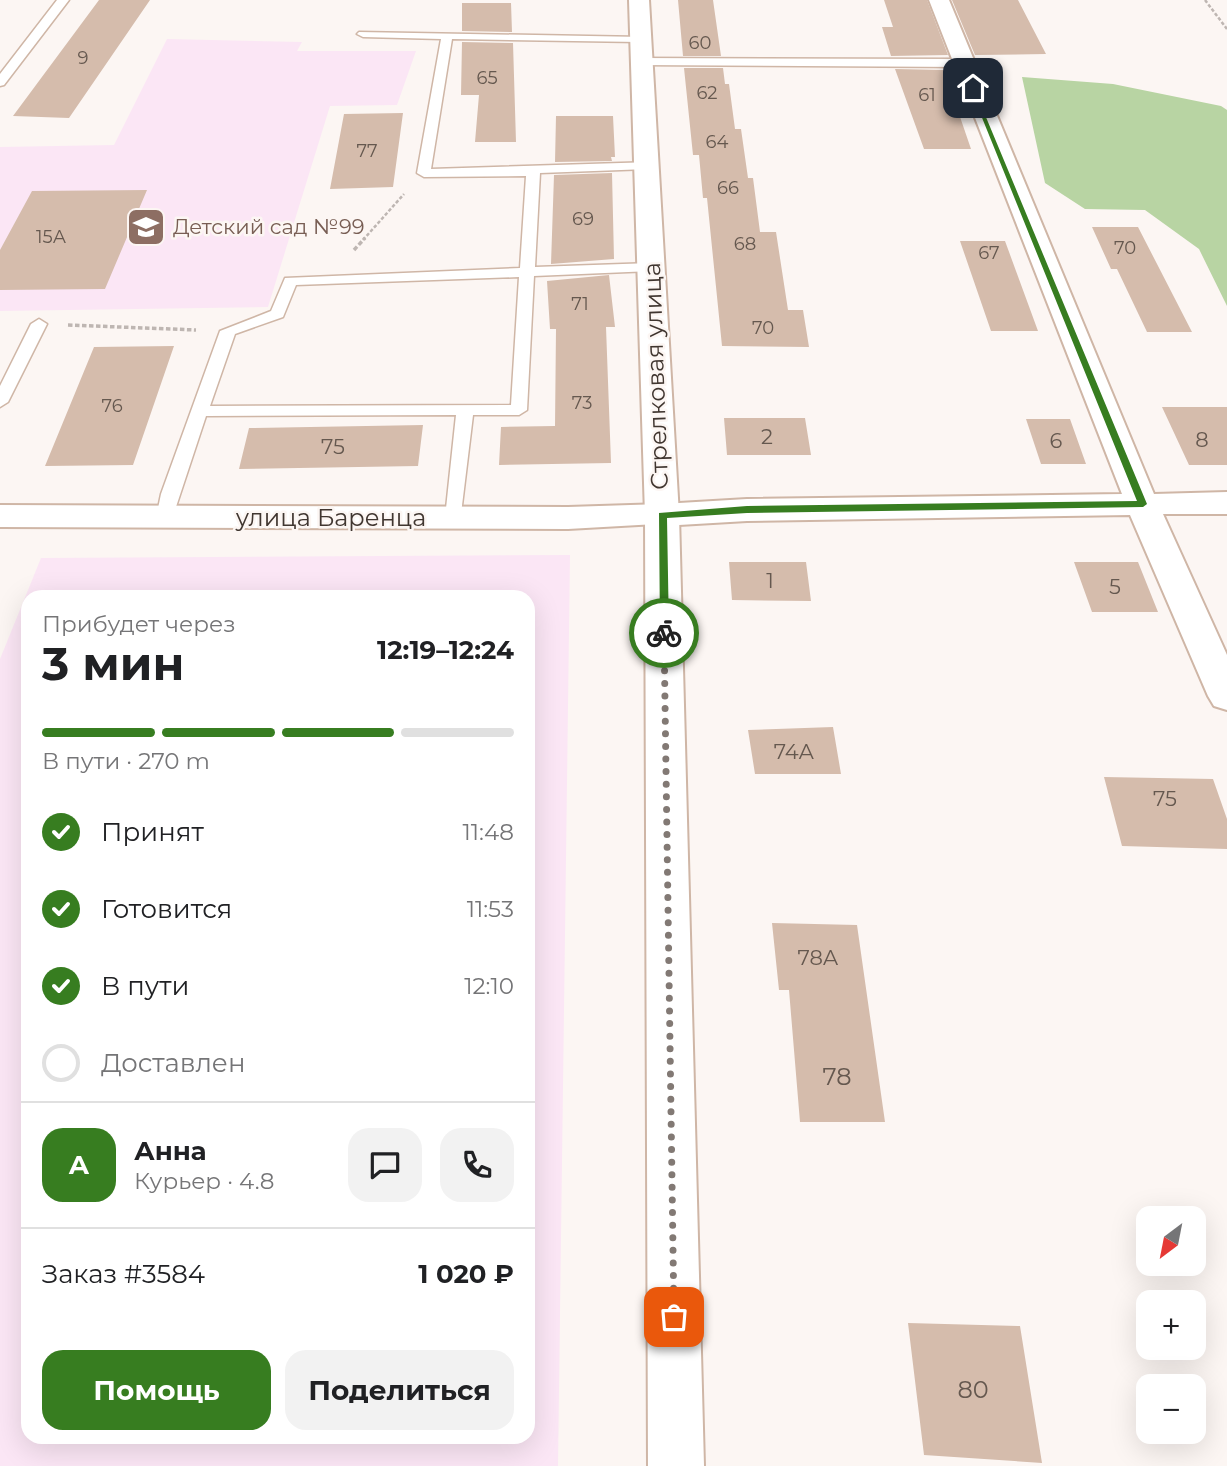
<!DOCTYPE html>
<html lang="ru">
<meta charset="utf-8">
<style>
body{margin:0;font-family:Montserrat,sans-serif;background:#f2f2f2;color:#202124;height:100vh;display:flex;flex-direction:column;font-size:26px;white-space:nowrap}
*{box-sizing:border-box;margin:0}
p{font-size:23px;color:#757577}
.icon{flex:none;width:38px;height:38px;fill:none;stroke:currentColor;stroke-width:2;stroke-linecap:round;stroke-linejoin:round}
.map{position:relative;flex:1;overflow:hidden}
.sheet{position:absolute;left:21px;top:590px;width:514px;height:854px;display:flex;flex-direction:column;background:#fff;border-radius:21px;box-shadow:0 7px 28px #0002}
.sheet>*{flex:none}
.needle{width:46px;rotate:212deg}
.controls{position:absolute;left:1136px;top:1206px;display:grid;gap:14px}
.controls a{display:grid;place-items:center;width:70px;height:70px;border-radius:14px;background:#fff;box-shadow:0 7px 28px #0002;font-size:35px}
.pin{position:absolute;display:grid;place-items:center;width:60px;height:60px;color:#fff;margin:-30px;border-radius:14px;box-shadow:0 4px 10px #0006}
.courier{position:absolute;display:grid;place-items:center;width:70px;height:70px;margin:-35px;border:5px solid #377d20;border-radius:50%;background:#fff;color:#222;box-shadow:0 2px 9px #0007}
.overview em{font-style:normal;font-weight:700}
.overview div{display:flex;flex-direction:column-reverse}
.overview{display:flex;align-items:center;justify-content:space-between;height:119px;padding:0 21px}
h1{font-size:46px;font-weight:700;line-height:52px}
.bar{display:grid;grid-template-columns:repeat(4,1fr);gap:10px 7px;align-content:center;height:84px;padding:0 21px}
.bar i{height:9px;border-radius:5px;background:#e0e0e0}
.bar .on{background:#377d20}
.bar p{grid-column:span 4}
.line{display:flex;align-items:center;gap:18px;padding:0 21px;border-top:2px solid #e0e0e0}
.line div{flex:1}
.round{display:grid;place-items:center;flex:none;width:74px;height:74px;border-radius:21px;background:#f2f2f2}
ol{padding:0 21px;list-style:none}
li{display:flex;align-items:center;gap:21px;height:77px}
li p{margin-inline-start:auto}
li .icon{padding:7px;border-radius:50%;background:#377d20;color:#fff;stroke-width:4}
li:last-child{color:#757577}
li i{width:38px;height:38px;border:4px solid #e0e0e0;border-radius:50%}
.cta{display:flex;gap:14px;margin-top:auto;padding:14px 21px}
.cta a{flex:1;height:80px;border-radius:21px;background:#377d20;color:#fff;font-size:28px;font-weight:700;line-height:80px;text-align:center}
.cta a+a{background:#f2f2f2;color:#202124}
.map>svg:first-child{display:block}
.education{fill:#fbe6f5;fill-rule:evenodd}
.forest{fill:#b8d4a3}
.building{fill:#d5bcac}
.lines{fill:none;stroke-linecap:round;stroke-linejoin:round}
.service-casing{stroke:#cfb6a6;stroke-width:3}
.minor-casing{stroke:#cfb6a6;stroke-width:4}
.tertiary-casing{stroke:#cfb6a6;stroke-width:4}
.secondary-casing{stroke:#cfb6a6;stroke-width:4}
.path-far1{stroke:#beb6b2;stroke-width:2.5;stroke-dasharray:3.5 2;stroke-linecap:butt}
.path{stroke:#beb6b2;stroke-width:3.5;stroke-dasharray:4.5 2.5;stroke-linecap:butt}
.service{fill:#fff;fill-rule:evenodd}
.minor{fill:#fff;fill-rule:evenodd}
.tertiary{fill:#fff;fill-rule:evenodd}
.secondary{fill:#fff;fill-rule:evenodd}
.route{fill:#377d20}
.done{stroke:#827974;stroke-width:7;stroke-dasharray:0 12.6}
.labels{text-anchor:middle;stroke-width:5;stroke-linejoin:round;paint-order:stroke}
.far-number-label{font-size:18px;fill:#65584f}
.far-education-label{font-size:21px;fill:#785e54;stroke:#fcf6f3;text-anchor:start}
.number-label{font-size:21px;fill:#65584f}
.street-label{font-size:24px;fill:#403630;stroke:#fcf6f3}
.near-number-label{font-size:24px;fill:#65584f}
</style>
<div class="map">
<svg width="1227" height="1466" viewBox="0 0 1227 1466">
<rect width="100%" height="100%" fill="#fcf6f3"/>
<!-- education -->
<path class="education" d="M167 39 302 42 297 51H416L397 105 330 106 268 307 0 311V147L114 145Z
M570 555 558 1466H0V659L41 558ZM28 597H528V1437H28Z"/>
<!-- forest -->
<path class="forest" d="M1022 77 1113 84 1221 106 1227 110V306L1199 249 1145 210 1085 209 1045 183Z"/>
<!-- building -->
<path class="building" d="M99 0H150L69 118 13 116Z
M678 0H713L721 56H683Z
M884 0H927L948 55 891 56 882 27H893Z
M952 0H1018L1046 54 975 55Z
M462 3H511L512 32 462 31Z
M462 42 513 43 516 142H475L479 95H461Z
M684 68H723L725 84H729L735 129H741L748 178H753L760 232H776L788 310H803L809 347 722 346 707 198H703L699 155H693Z
M895 69 944 70 971 149H924Z
M403 113 393 187 330 189 344 114Z
M556 116H613L615 157H611L612 161 555 162Z
M612 173 614 259 551 264 554 175Z
M147 190 105 289 0 290V250L32 191Z
M1092 227H1138L1192 332H1147L1117 269H1111Z
M960 241H1005L1038 331H991Z
M609 275 615 327H606L611 463 499 465 501 427 555 426 556 329H550L547 281Z
M174 346 133 465 45 466 94 347Z
M1162 407H1227V465H1189Z
M724 418H805L811 455H727Z
M1026 419H1070L1086 464H1041Z
M423 425 418 466 239 469 249 428Z
M729 562H806L811 601 732 600Z
M1074 562H1138L1158 612H1092Z
M833 727 841 774H755L748 730Z
M1104 777 1213 779 1227 819V849L1122 846Z
M772 923 857 925 885 1122H800L789 990H779Z
M908 1323 1020 1326 1042 1463 924 1455Z"/>
<g class="lines">
<defs>
<path id="service" d="M57 0H69L4 85 0 86V74Z
M359 32 643 37 645 39 639 42 452 39 431 169 653 162 655 165 648 169 540 173 535 267 652 263 659 267 652 271 534 276 527 410 519 415H473L460 522H448L445 518 456 415 206 416 171 522H159L156 518 161 494 220 331 271 311 285 278 520 268 526 176 424 177 417 173 441 39 363 37 357 34ZM519 277 511 405 210 406 235 334 283 317 296 285Z
M636 58 963 59 969 63 963 67 640 65 634 61Z
M39 319 47 324 8 402 0 407V386L31 324Z"/>
<path id="minor" d="M929 0H949L1154 494 1227 492V514H1163L1227 655V710L1214 706 1208 696 1130 515 747 521 662 526 650 523 645 515 650 507 662 504 747 499 1122 494Z"/>
<path id="tertiary" d="M662 504 674 507 679 515 674 523 568 529 0 527V505L568 507Z"/>
<path id="secondary" d="M629 0H649L679 515 704 1466H648L645 515Z"/>
</defs>
<!-- service casing -->
<use href="#service" class="service-casing"/>
<!-- minor casing -->
<use href="#minor" class="minor-casing"/>
<!-- tertiary casing -->
<use href="#tertiary" class="tertiary-casing"/>
<!-- secondary casing -->
<use href="#secondary" class="secondary-casing"/>
<!-- path-far1 -->
<path class="path-far1" d="M1205 0 1227 29
M363 240 404 194"/>
<!-- path -->
<path class="path" d="M354 250 365 238
M68 325 196 330"/>
<!-- service -->
<use href="#service" class="service"/>
<!-- minor -->
<use href="#minor" class="minor"/>
<!-- tertiary -->
<use href="#tertiary" class="tertiary"/>
<!-- secondary -->
<use href="#secondary" class="secondary"/>
</g>
<!-- route -->
<path class="route" d="M973 86 1147 504 1143 507 747 513 667 518 669 633 660 636 659 513 747 506 1137 501 970 88Z"/>
<g class="lines">
<!-- done -->
<path class="done" d="M664 633 674 1317"/>
</g>
<!-- icons -->
<defs>
<symbol id="school-square" viewBox="-11 -11 22 22"><rect x="-9" y="-9" width="18" height="18" rx="4" fill="#8d6e63" stroke="#fcf6f3"/><path d="M0-5L7-2L0 1L-7-2ZM-4 1L0 2.5L4 1V4Q0 6-4 4Z" fill="#fff"/></symbol>
</defs>
<g fill-rule="evenodd">
<use href="#school-square" x="124" y="205" width="44" height="44"/>
</g>
<g class="labels">
<!-- far-number labels -->
<g class="far-number-label">
<text x="700" y="49">60</text>
<text x="83" y="64">9</text>
<text x="487" y="84">65</text>
<text x="707" y="99">62</text>
<text x="927" y="101">61</text>
<text x="717" y="148">64</text>
<text x="367" y="157">77</text>
<text x="728" y="194">66</text>
<text x="583" y="225">69</text>
<text x="51" y="243">15А</text>
<text x="745" y="250">68</text>
<text x="1125" y="254">70</text>
<text x="989" y="259">67</text>
<text x="580" y="310">71</text>
<text x="763" y="334">70</text>
<text x="582" y="409">73</text>
<text x="112" y="412">76</text>
</g>
<!-- far-education labels -->
<g class="far-education-label">
<text x="173" y="234">Детский сад №99</text>
</g>
<!-- number labels -->
<g class="number-label">
<text x="767" y="444">2</text>
<text x="1202" y="447">8</text>
<text x="1056" y="448">6</text>
<text x="333" y="454">75</text>
<text x="770" y="588">1</text>
<text x="1115" y="594">5</text>
<text x="794" y="759">74А</text>
<text x="1165" y="806">75</text>
<text x="818" y="965">78А</text>
</g>
<!-- street labels -->
<g class="street-label">
<text transform="translate(656 376) rotate(-92)" y="8">Стрелковая улица</text>
<text x="331" y="526">улица Баренца</text>
</g>
<!-- near-number labels -->
<g class="near-number-label">
<text x="837" y="1085">78</text>
<text x="973" y="1398">80</text>
</g>
</g>
</svg>
<div class="controls">
<a><svg class="needle" viewBox="-14 -14 28 28"><path d="M0-13l5 13h-10z" fill="#e53935"/><path d="M0 13l5-13h-10z" fill="#757577"/></svg></a>
<a>+</a>
<a>−</a>
</div>
<div class="pin" style="left:674px;top:1317px;background:#ea580c"><svg class="icon" aria-label="bag" viewBox="0 0 24 24"><path d="M5 8h14l-1 12H6zM9 8a3 3 0 0 1 6 0"/></svg></div>
<div class="pin" style="left:973px;top:88px;background:#1f2937"><svg class="icon" aria-label="home" viewBox="0 0 24 24"><path d="M3 11l9-7 9 7M6 9v11h12V9"/></svg></div>
<div class="courier" style="left:664px;top:633px"><svg class="icon" aria-label="bike" viewBox="0 0 24 24"><circle cx="6" cy="16" r="4"/><circle cx="18" cy="16" r="4"/><path d="M6 16l4-8h5l3 8M10 8l3 8H6M13 5h3"/></svg></div>
<section class="sheet">
<div class="overview"><div><h1>3 мин</h1><p>Прибудет через</p></div><em>12:19–12:24</em></div>
<div class="bar"><i class="on"></i><i class="on"></i><i class="on"></i><i></i><p>В пути · 270 m</p></div>
<ol>
<li><svg class="icon" aria-label="check" viewBox="0 0 24 24"><path d="M5 12l5 5 9-10"/></svg>Принят<p>11:48</p></li>
<li><svg class="icon" aria-label="check" viewBox="0 0 24 24"><path d="M5 12l5 5 9-10"/></svg>Готовится<p>11:53</p></li>
<li><svg class="icon" aria-label="check" viewBox="0 0 24 24"><path d="M5 12l5 5 9-10"/></svg>В пути<p>12:10</p></li>
<li><i></i>Доставлен</li>
</ol>
<div class="line" style="height:126px"><b class="round" style="background:#377d20;color:#fff">А</b><div><b>Анна</b><p>Курьер · 4.8</p></div><a class="round"><svg class="icon" aria-label="chat" viewBox="0 0 24 24"><path d="M4 5h16v11H9l-5 4z"/></svg></a><a class="round"><svg class="icon" aria-label="phone" viewBox="0 0 24 24"><path d="M5 4h4l2 5-3 2q2 4 5 5l2-3 5 2v4C11 20 4 13 5 4z"/></svg></a></div>
<div class="line" style="height:91px"><div>Заказ #3584</div><b>1 020 ₽</b></div>
<div class="cta"><a>Помощь</a><a>Поделиться</a></div>
</section>
</div>
